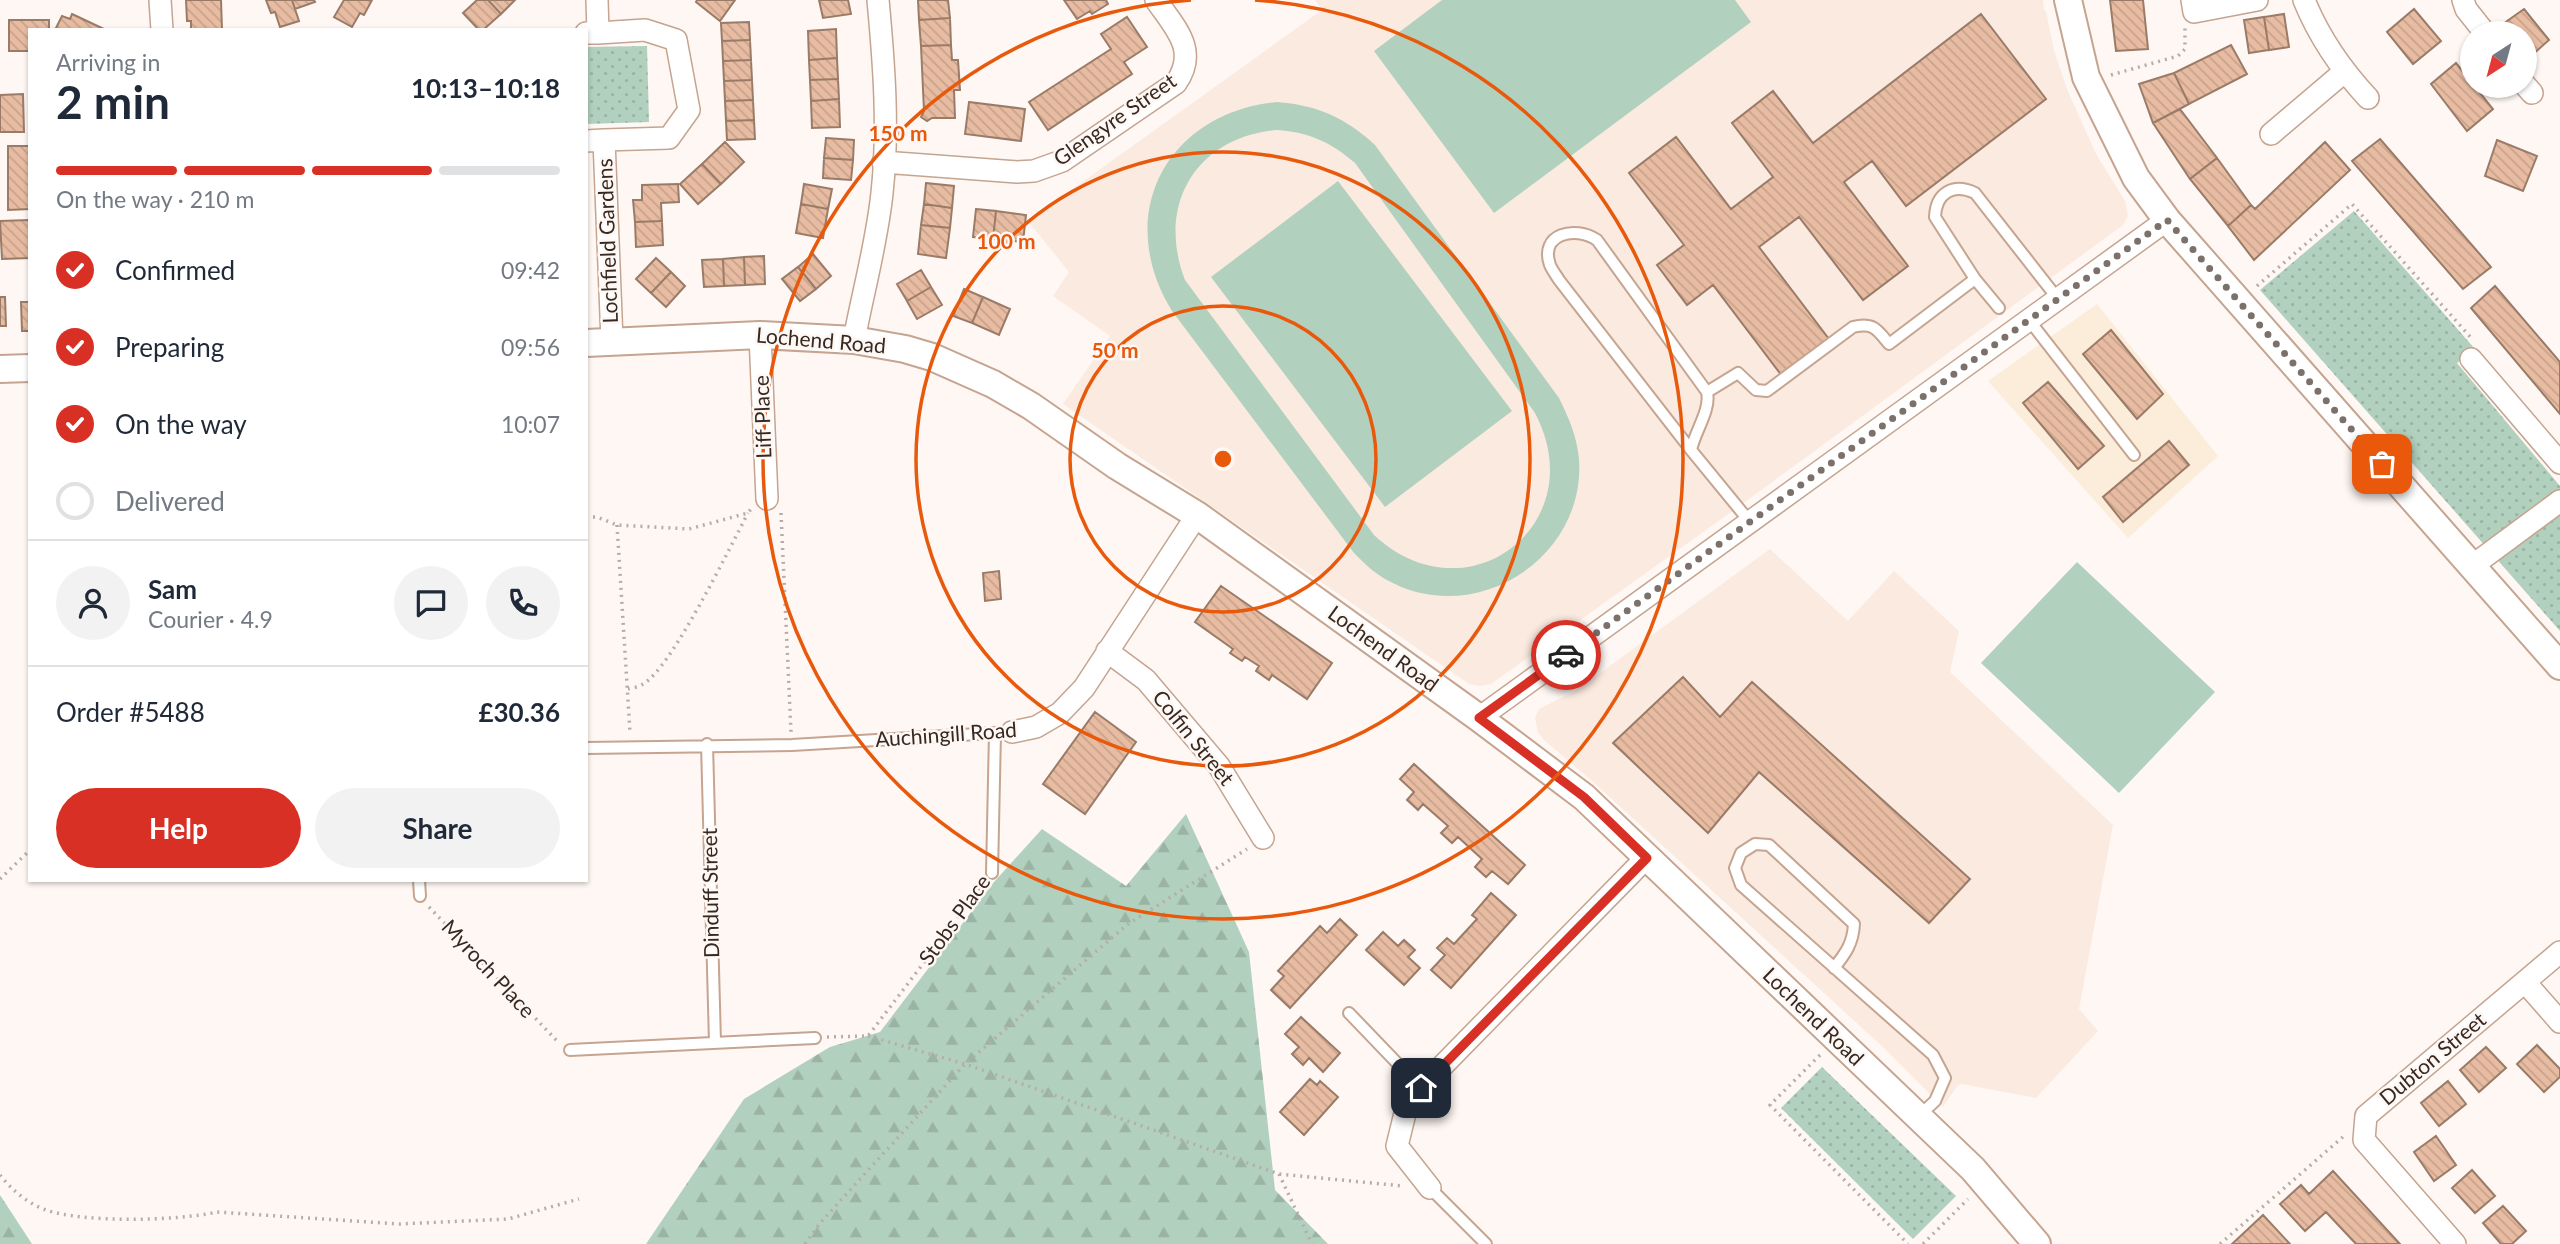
<!DOCTYPE html>
<meta charset="utf-8">
<style>
body{margin:0;font-family:Lato,sans-serif;background:#f2f2f3;color:#1f2937;height:100vh;display:flex;flex-direction:column;font-size:26px;white-space:nowrap}
*{box-sizing:border-box;margin:0}
p{font-size:23px;color:#747a83}
.icon{flex:none;width:38px;height:38px;fill:none;stroke:currentColor;stroke-width:2;stroke-linecap:round;stroke-linejoin:round}
.map{position:relative;flex:1;overflow:hidden}
.sheet{position:absolute;left:28px;top:28px;width:560px;height:854px;display:flex;flex-direction:column;background:#fff;border-radius:0px;box-shadow:0 2px 5px #0004}
.sheet>*{flex:none}
.needle{width:46px;rotate:216deg}
.buttons{position:absolute;left:2460px;top:21px;display:grid;gap:14px}
.buttons a{display:grid;place-items:center;width:77px;height:77px;border-radius:50%;background:#fff;box-shadow:0 2px 5px #0004;font-size:35px}
.pin{position:absolute;display:grid;place-items:center;width:60px;height:60px;color:#fff;margin:-30px;border-radius:14px;box-shadow:0 4px 10px #0006}
.courier{position:absolute;display:grid;place-items:center;width:70px;height:70px;margin:-35px;border:5px solid #d93025;border-radius:50%;background:#fff;color:#222;box-shadow:0 2px 9px #0007}
.head em{font-style:normal;font-weight:700}
.head div{display:flex;flex-direction:column-reverse}
.head{display:flex;align-items:center;justify-content:space-between;height:119px;padding:0 28px}
h1{font-size:46px;font-weight:700;line-height:52px}
.bar{display:grid;grid-template-columns:repeat(4,1fr);gap:10px 7px;align-content:center;height:84px;padding:0 28px}
.bar i{height:9px;border-radius:5px;background:#e0e1e3}
.bar .current{background:#d93025}
.bar p{grid-column:span 4}
.line{display:flex;align-items:center;gap:18px;padding:0 28px;border-top:2px solid #e0e1e3}
.line div{flex:1}
.round{display:grid;place-items:center;flex:none;width:74px;height:74px;border-radius:37px;background:#f2f2f3}
ol{padding:0 28px;list-style:none}
li{display:flex;align-items:center;gap:21px;height:77px}
li p{margin-inline-start:auto}
li .icon{padding:7px;border-radius:50%;background:#d93025;color:#fff;stroke-width:4}
li:last-child{color:#747a83}
li i{width:38px;height:38px;border:4px solid #e0e1e3;border-radius:50%}
.button{display:flex;gap:14px;margin-top:auto;padding:14px 28px}
.button a{flex:1;height:80px;border-radius:42px;background:#d93025;color:#fff;font-size:28px;font-weight:700;line-height:80px;text-align:center}
.button a+a{background:#f2f2f3;color:#1f2937}
.map>svg:first-child{display:block}
.commercial{fill:#fcecda}
.built{fill:#fbeae0}
.green{fill:url(#green-dots)}
.forest{fill:url(#forest-firs)}
.pitch{fill:#b2d0be;fill-rule:evenodd}
.building{fill:url(#building-back-hatch);stroke:#9a7b68;stroke-width:2}
.lines{fill:none;stroke-linecap:round;stroke-linejoin:round}
.service-casing{stroke:#c5a490;stroke-width:14}
.minor-casing{stroke:#c5a490;stroke-width:24}
.tertiary-casing{stroke:#c5a490;stroke-width:30}
.path{stroke:#b6ada8;stroke-width:3.5;stroke-dasharray:2 5;stroke-linecap:butt}
.service{stroke:#fff;stroke-width:10}
.minor{stroke:#fff;stroke-width:21}
.tertiary{stroke:#fff;stroke-width:26}
.done{stroke:#7c716a;stroke-width:7;stroke-dasharray:0 12.6}
.route{stroke:#d93025;stroke-width:9}
.ring{fill:none;stroke:#e8590c;stroke-width:3.5}
.labels{text-anchor:middle;stroke-width:5;stroke-linejoin:round;paint-order:stroke}
.street-label{font-size:21px;fill:#362921;stroke:#fef7f3}
.centre{fill:#e8590c;stroke:#fef7f3;stroke-width:3.5}
.ring-label{font-size:21px;text-anchor:middle;font-weight:bold;fill:#e8590c;stroke:#fef7f3;stroke-width:5;stroke-linejoin:round;paint-order:stroke}
</style>
<div class="map">
<svg width="2560" height="1244" viewBox="0 0 2560 1244">
<defs>
<pattern id="green-dots" width="8" height="8" patternUnits="userSpaceOnUse" patternTransform="scale(1.75)"><rect width="8" height="8" fill="#b2d0be"/><path d="M2 2h.1M6 6h.1" fill="none" stroke="#9ab3a3" stroke-width="1.8" stroke-linecap="round"/></pattern>
<pattern id="forest-firs" width="22" height="20" patternUnits="userSpaceOnUse" patternTransform="scale(1.75)"><rect width="22" height="20" fill="#b2d0be"/><path d="M5 1l3.5 6h-7zM16 11l3.5 6h-7z" fill="#9ab3a3"/></pattern>
<pattern id="building-back-hatch" width="6" height="6" patternUnits="userSpaceOnUse" patternTransform="scale(1.75)"><rect width="6" height="6" fill="#e8bca2"/><path d="M-1 5l2 2M0 0l6 6M5-1l2 2" fill="none" stroke="#c8a28b"/></pattern>
</defs>
<rect width="100%" height="100%" fill="#fef7f3"/>
<!-- commercial -->
<path class="commercial" d="M2097 304 2218 456 2128 538 1988 381Z"/>
<!-- built -->
<path class="built" d="M1315 0H2043L2044 11H2046L2054 51 2067 89 2096 154 2125 201 2128 216 2123 225 1727 515 1491 684 1480 686 1469 684 1063 404 1110 336 1053 296 1069 272 1028 221 1322 10Z
M1770 549 1848 621 1894 571 1959 631 1950 672 2113 825 2079 1009 2098 1031 2036 1098 1962 1084 1957 1086 1943 1107 1882 1046 1591 780 1543 739 1538 732 1535 718 1539 709 1577 690Z"/>
<!-- green -->
<path class="green" d="M647 46 649 122 586 124V47Z
M2354 211 2475 349 2457 363 2560 486V631L2260 290Z
M1822 1067 1956 1196 1913 1239 1781 1108Z"/>
<!-- forest -->
<path class="forest" d="M1186 814 1249 952 1275 1190 1328 1244H646L744 1099 830 1047 880 1032 994 882 1042 829 1126 886Z
M0 1195 32 1244H0Z"/>
<!-- pitch -->
<path class="pitch" d="M1442 0H1735L1751 22 1494 213 1374 51Z
M1277 102C1317 105 1346 118 1375 145L1559 398C1569 418 1577 437 1579 459 1586 559 1474 629 1387 580 1374 573 1364 563 1354 553L1172 311C1113 215 1166 113 1277 102ZM1277 130C1308 132 1331 142 1355 163L1535 413C1594 525 1466 621 1374 535L1185 280C1156 205 1196 137 1277 130Z
M1338 181 1512 411 1385 507 1211 277Z
M2077 562 2215 692 2119 793 1981 663Z"/>
<!-- building -->
<path class="building" d="M186 0H221L222 30H191V21H187Z
M266 0H292L299 21 280 27 275 12 271 13Z
M292 0H314L315 2 295 9Z
M344 0H372L364 15 360 13 352 27 334 17Z
M477 0H488L501 14 483 30H479L463 13Z
M488 0H515L501 14Z
M697 0H735L720 21 696 2Z
M819 0H848L851 14 823 18Z
M918 0H948L950 18 919 20Z
M1064 0H1106L1108 4 1092 14 1090 11 1077 19Z
M2110 0H2143L2148 49 2116 51Z
M2414 9 2441 41 2413 64 2387 32Z
M2524 9 2549 40 2531 56 2525 49V33H2511L2503 24Z
M72 14 106 30H55L62 16 70 19Z
M1981 14 2046 99 1906 206 1872 161 1844 182 1908 266 1863 300 1799 217 1759 247 1829 339 1782 376 1713 285 1687 305 1657 265 1684 245 1629 173 1676 137 1731 209 1773 177 1732 123 1773 91 1813 143Z
M2284 14 2289 47 2269 50 2264 17Z
M1127 17 1147 47 1124 62 1132 74 1048 130 1029 102 1111 49 1101 34Z
M2264 17 2269 50 2249 53 2244 20Z
M950 18 951 45 921 46 919 20Z
M9 20H49V30H30V51H9Z
M749 22 750 40 722 41 721 23Z
M836 29 837 58 809 60 808 31Z
M750 40 751 60 723 61 722 41Z
M951 45 952 60H958L960 90H954L955 118H932L927 121 921 117 924 111 921 46Z
M2231 45 2247 74 2189 104 2174 73Z
M837 58 838 79 810 80 809 60Z
M751 60 752 80 724 81 723 61Z
M2456 63 2493 109 2467 131 2431 84Z
M2174 73 2189 104 2153 123 2139 84Z
M838 79 839 99 811 101 810 80Z
M752 80 753 100 725 101 724 81Z
M23 94 24 132H0V95Z
M839 99 840 127 812 128 811 101Z
M753 100 754 120 726 121 725 101Z
M969 102 1025 109 1021 141 965 134Z
M2180 109 2217 158 2190 179 2153 123Z
M754 120 755 139 727 140 726 121Z
M826 138 854 140 853 160 824 158Z
M2380 139 2491 267 2463 289 2352 161Z
M2497 140 2537 156 2523 191 2485 176Z
M725 142 744 162 721 184 702 164Z
M2325 142 2350 170 2254 260 2228 226 2251 205 2255 209Z
M8 146H30V209L8 210Z
M824 158 853 160 851 180 823 178Z
M2217 158 2251 205 2228 226 2190 179Z
M702 164 721 184 698 204 680 184Z
M926 183 954 186 952 208 924 204Z
M678 184 679 202 661 203 662 221 635 222 633 200H642V185Z
M804 184 832 189 828 209 801 204Z
M801 204 828 209 823 238 796 233Z
M924 204 952 208 950 228 921 225Z
M976 209 996 211 993 239 973 237Z
M996 211 1026 215 1023 242 993 239Z
M29 220 30 258 2 259 0 221Z
M662 221 663 245 636 247 635 222Z
M921 225 950 228 946 258 918 254Z
M813 254 831 276 816 289 798 267Z
M764 256 765 284 745 285 744 257Z
M744 257 745 285 724 286 723 259Z
M656 258 671 272 651 293 636 279Z
M723 259 724 286 704 287 702 260Z
M798 267 816 289 800 301 782 279Z
M921 270 931 287 907 301 897 284Z
M671 272 685 286 666 307 651 293Z
M2495 286 2560 362V414L2471 308Z
M931 287 942 305 917 319 907 301Z
M964 289 983 297 972 323 953 316Z
M0 297H5L6 326H0Z
M983 297 1010 309 999 335 972 323Z
M21 302H30V331H22Z
M2111 330 2163 394 2137 419 2083 354Z
M2048 382 2104 446 2078 469 2023 403Z
M2169 441 2189 465 2123 522 2103 497Z
M999 571 1001 599 985 601 983 573Z
M1221 586 1332 663 1307 699 1272 675 1269 680 1256 671 1259 666 1245 657 1242 661 1230 653 1233 649 1195 622Z
M1683 677 1720 717 1752 682 1970 879 1929 923 1759 772 1708 833 1613 743Z
M1095 712 1136 742 1085 814 1043 784Z
M1414 764 1525 865 1508 884 1492 871 1486 877 1475 867 1482 859 1458 837 1452 843 1441 833 1448 826 1423 804 1418 810 1407 800 1414 792 1400 779Z
M1491 893 1516 915 1451 988 1431 970 1445 955 1437 948 1447 938 1454 944 1477 919 1472 915Z
M1340 919 1357 935 1290 1008 1271 990 1284 976 1278 971 1320 926 1327 933Z
M1383 932 1398 946 1404 940 1415 950 1408 957 1420 968 1404 985 1366 950Z
M1301 1017 1340 1053 1323 1072 1309 1058 1303 1065 1292 1054 1299 1047 1285 1034Z
M2537 1045 2560 1069V1077L2544 1092 2517 1064Z
M2486 1047 2506 1068 2479 1092 2460 1070Z
M1310 1079 1317 1085 1320 1081 1338 1097 1304 1135 1280 1112Z
M2448 1081 2466 1104 2439 1126 2421 1103Z
M2436 1136 2456 1165 2434 1181 2414 1152Z
M2472 1170 2495 1196 2475 1213 2452 1188Z
M2333 1171 2400 1244H2356L2326 1212 2305 1231 2280 1204 2301 1185 2309 1194Z
M2503 1206 2526 1231 2512 1244H2501L2483 1223Z
M2263 1215 2290 1244H2232Z"/>
<g class="lines">
<defs>
<path id="service" d="M1975 279 1935 217C1936 192 1954 183 1975 193L2058 299
M2029 320 2134 455
M1707 392 1738 373 1756 390 1767 391 1853 327C1873 322 1877 329 1889 344L1975 279 1999 308
M1691 450 1559 280C1556 275 1552 270 1550 265 1539 234 1575 225 1597 240L1707 392C1711 410 1695 431 1691 450L1750 522
M707 744 715 1043
M586 748 792 745 1012 732
M992 873 995 733
M419 880 420 896
M1834 968C1846 953 1853 943 1854 924L1769 845 1755 844 1741 853 1735 868 1741 885 1933 1055 1945 1078 1935 1101 1918 1117
M1349 1013 1421 1088
M570 1050 815 1038
M1430 1188 1486 1244"/>
<path id="minor" d="M160 0 162 30
M2192 0 2194 12 2257 0
M2304 0C2319 37 2341 69 2368 98
M2463 0 2466 9 2485 33
M586 33H598L597 0
M598 33 645 30 676 40 689 110 669 138 604 140
M2525 85 2532 93
M2271 134 2344 72
M586 141 604 140 612 341
M883 162 1017 172 1034 171 1062 161 1176 83C1199 50 1175 28 1156 0
M760 335 767 499
M854 340C863 292 877 242 882 193 889 129 884 64 878 0
M2471 359 2560 463
M2472 566 2560 501
M1107 651 1146 680 1219 766 1263 838
M1479 718 2167 220
M1012 732 1036 727 1060 713 1084 688 1197 515
M2525 982 2560 1022
M1430 1188 1397 1146 1408 1101 1647 857
M2455 1244 2364 1140 2366 1116 2560 952"/>
<path id="tertiary" d="M2068 0 2086 77 2136 178 2167 220 2560 666
M586 343 760 335 854 340 905 349 932 357 993 384 1031 406 1117 466 1197 515 1479 718 1584 797 1973 1169 2037 1244
M0 369 30 368"/>
</defs>
<!-- service casing -->
<use href="#service" class="service-casing"/>
<!-- minor casing -->
<use href="#minor" class="minor-casing"/>
<!-- tertiary casing -->
<use href="#tertiary" class="tertiary-casing"/>
<!-- path -->
<path class="path" d="M2111 75 2178 56 2185 49V28
M2257 286 2352 204 2473 340
M781 513 791 732
M586 517H597L617 525 689 529 748 513 751 509
M617 525 630 732
M628 689C632 688 639 687 643 684 671 669 730 547 748 513
M0 879 30 850
M429 907 559 1043
M868 1036 965 1064 1279 1174 1403 1186
M827 1037 868 1036 983 885
M1820 1055 1770 1105 1908 1244
M1279 1174 1312 1244
M0 1175C12 1190 27 1203 46 1210 83 1223 178 1221 217 1212L399 1224 508 1219 579 1199
M805 1244 820 1223 965 1064 1128 924 1247 849
M1923 1244 1968 1199
M2220 1244 2344 1136"/>
<!-- service -->
<use href="#service" class="service"/>
<!-- minor -->
<use href="#minor" class="minor"/>
<!-- tertiary -->
<use href="#tertiary" class="tertiary"/>
</g>
<g class="lines">
<!-- done -->
<path class="done" d="M1566 655 2167 220 2382 464"/>
<!-- route -->
<path class="route" d="M1421 1088 1647 858 1584 797 1479 718 1566 655"/>
</g>
<!-- distance rings -->
<g class="ring">
<circle cx="1223" cy="459" r="153"/>
<circle cx="1223" cy="459" r="307"/>
<path d="M1255 0A460 460 0 1 1 1191 0"/>
</g>
<g class="labels">
<!-- street labels -->
<g class="street-label">
<text transform="translate(1115 120) rotate(-35)" y="7">Glengyre Street</text>
<text transform="translate(608 241) rotate(-92)" y="7">Lochfield Gardens</text>
<text transform="translate(821 341) rotate(5)" y="7">Lochend Road</text>
<text transform="translate(763 417) rotate(-92)" y="7">Liff Place</text>
<text transform="translate(1383 649) rotate(36)" y="7">Lochend Road</text>
<text transform="translate(946 735) rotate(-4)" y="7">Auchingill Road</text>
<text transform="translate(1193 738) rotate(51)" y="7">Colfin Street</text>
<text transform="translate(711 893) rotate(-91)" y="7">Dinduff Street</text>
<text transform="translate(955 920) rotate(-54)" y="7">Stobs Place</text>
<text transform="translate(488 969) rotate(47)" y="7">Myroch Place</text>
<text transform="translate(1813 1017) rotate(44)" y="7">Lochend Road</text>
<text transform="translate(2433 1059) rotate(-40)" y="7">Dubton Street</text>
</g>
</g>
<circle cx="1223" cy="459" r="10" class="centre"/>
<g class="ring-label">
<text x="898" y="141">150 m</text>
<text x="1006" y="249">100 m</text>
<text x="1115" y="358">50 m</text>
</g>
</svg>
<div class="buttons">
<a><svg class="needle" viewBox="-14 -14 28 28"><path d="M0-13l5 13h-10z" fill="#e53935"/><path d="M0 13l5-13h-10z" fill="#747a83"/></svg></a>
</div>
<div class="pin" style="left:2382px;top:464px;background:#ea580c"><svg class="icon" aria-label="bag" viewBox="0 0 24 24"><path d="M5 8h14l-1 12H6zM9 8a3 3 0 0 1 6 0"/></svg></div>
<div class="pin" style="left:1421px;top:1088px;background:#1f2937"><svg class="icon" aria-label="home" viewBox="0 0 24 24"><path d="M3 11l9-7 9 7M6 9v11h12V9"/></svg></div>
<div class="courier" style="left:1566px;top:655px"><svg class="icon" aria-label="car" viewBox="0 0 24 24"><path d="M5 17H2v-5l4-1 3-4h7l3 4 3 1v5h-3M9 17h6M6 11h13"/><circle cx="7" cy="17" r="2"/><circle cx="17" cy="17" r="2"/></svg></div>
<section class="sheet">
<div class="head"><div><h1>2 min</h1><p>Arriving in</p></div><em>10:13–10:18</em></div>
<div class="bar"><i class="current"></i><i class="current"></i><i class="current"></i><i></i><p>On the way · 210 m</p></div>
<ol>
<li><svg class="icon" aria-label="check" viewBox="0 0 24 24"><path d="M5 12l5 5 9-10"/></svg>Confirmed<p>09:42</p></li>
<li><svg class="icon" aria-label="check" viewBox="0 0 24 24"><path d="M5 12l5 5 9-10"/></svg>Preparing<p>09:56</p></li>
<li><svg class="icon" aria-label="check" viewBox="0 0 24 24"><path d="M5 12l5 5 9-10"/></svg>On the way<p>10:07</p></li>
<li><i></i>Delivered</li>
</ol>
<div class="line" style="height:126px"><a class="round"><svg class="icon" aria-label="person" viewBox="0 0 24 24"><circle cx="12" cy="8" r="4"/><path d="M4 21q1-7 8-7t8 7"/></svg></a><div><b>Sam</b><p>Courier · 4.9</p></div><a class="round"><svg class="icon" aria-label="chat" viewBox="0 0 24 24"><path d="M4 5h16v11H9l-5 4z"/></svg></a><a class="round"><svg class="icon" aria-label="phone" viewBox="0 0 24 24"><path d="M5 4h4l2 5-3 2q2 4 5 5l2-3 5 2v4C11 20 4 13 5 4z"/></svg></a></div>
<div class="line" style="height:91px"><div>Order #5488</div><b>£30.36</b></div>
<div class="button"><a>Help</a><a>Share</a></div>
</section>
</div>
